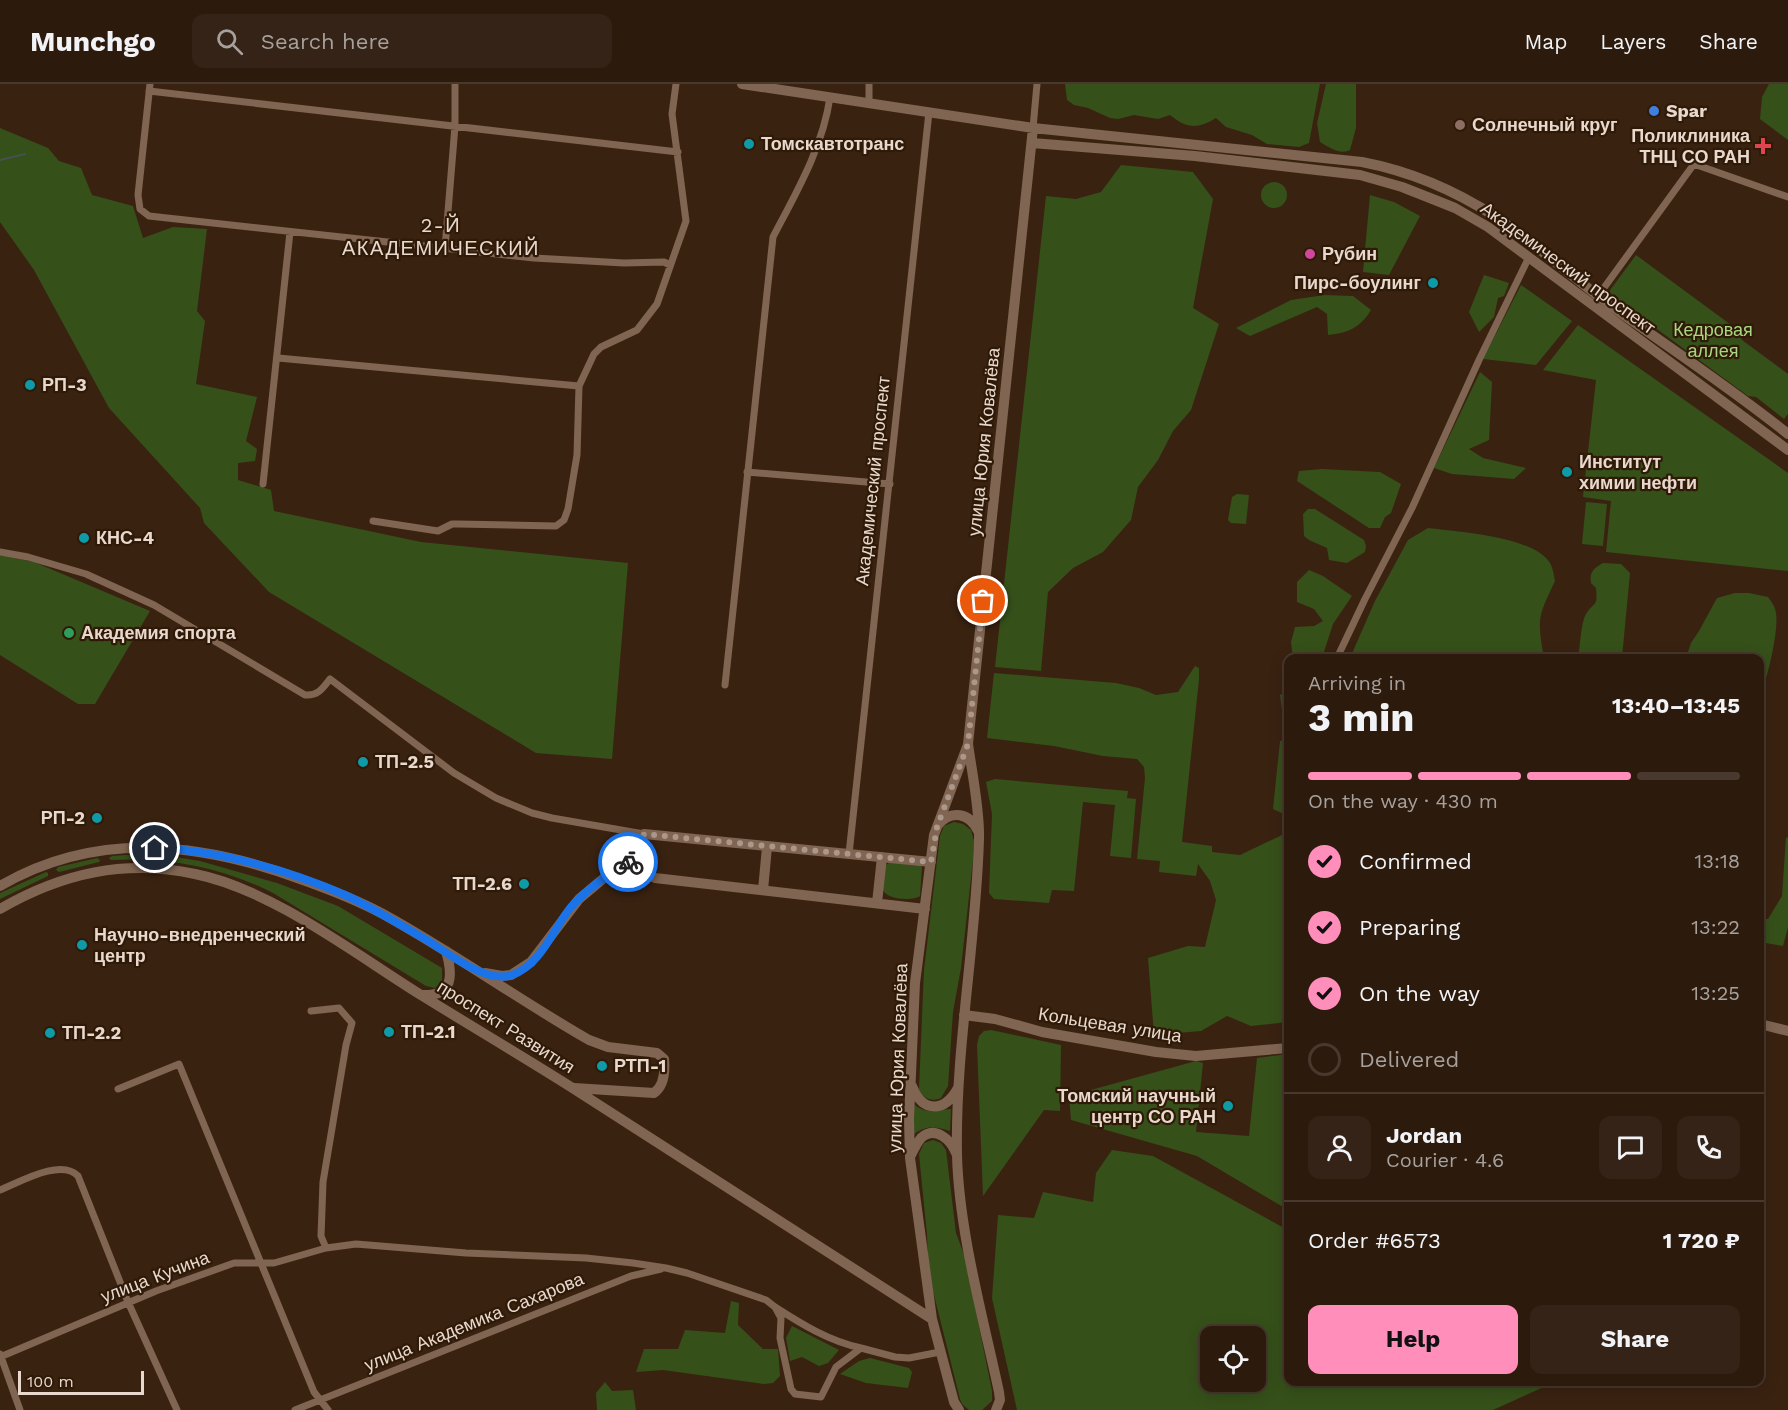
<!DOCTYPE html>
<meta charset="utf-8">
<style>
body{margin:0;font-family:"Work Sans",sans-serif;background:#342316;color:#f1f3f6;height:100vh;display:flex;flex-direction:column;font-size:22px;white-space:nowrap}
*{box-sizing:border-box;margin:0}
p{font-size:20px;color:#a6a19d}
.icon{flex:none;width:33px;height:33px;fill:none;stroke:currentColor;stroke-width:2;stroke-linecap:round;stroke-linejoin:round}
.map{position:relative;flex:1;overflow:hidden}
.drawer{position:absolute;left:1284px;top:570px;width:480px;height:732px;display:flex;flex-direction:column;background:#2c1a0d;border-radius:12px;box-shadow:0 3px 15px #0003,0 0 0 2px #48382e}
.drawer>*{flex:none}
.fabs{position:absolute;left:1200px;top:1242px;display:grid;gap:12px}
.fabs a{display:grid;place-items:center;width:66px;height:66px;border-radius:12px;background:#2c1a0d;box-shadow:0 3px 15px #0003,0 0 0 2px #48382e;font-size:30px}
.scale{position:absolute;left:18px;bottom:15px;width:126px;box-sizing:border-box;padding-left:6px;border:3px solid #e8d8cd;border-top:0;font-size:16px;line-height:21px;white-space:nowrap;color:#e8d8cd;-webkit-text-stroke:4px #2f1907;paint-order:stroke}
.pin{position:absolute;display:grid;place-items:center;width:51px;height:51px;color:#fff;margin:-26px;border:3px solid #fff;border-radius:50%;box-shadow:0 2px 6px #0007}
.courier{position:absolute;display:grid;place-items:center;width:60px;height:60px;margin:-30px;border:4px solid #1a73e8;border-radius:50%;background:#fff;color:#222;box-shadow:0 2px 8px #0007}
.head em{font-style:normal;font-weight:700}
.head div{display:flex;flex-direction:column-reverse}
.head{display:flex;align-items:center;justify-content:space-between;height:102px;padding:0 24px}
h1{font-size:39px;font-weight:700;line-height:45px}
.bar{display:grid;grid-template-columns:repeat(4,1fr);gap:9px 6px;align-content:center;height:72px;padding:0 24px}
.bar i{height:8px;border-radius:4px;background:#48382e}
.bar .active{background:#ff8eba}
.bar p{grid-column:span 4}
.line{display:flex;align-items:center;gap:15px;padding:0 24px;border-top:2px solid #48382e}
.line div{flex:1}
.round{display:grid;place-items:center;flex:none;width:63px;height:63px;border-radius:12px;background:#342316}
ol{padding:0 24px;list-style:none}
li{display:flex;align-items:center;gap:18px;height:66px}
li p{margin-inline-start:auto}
li .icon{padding:6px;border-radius:50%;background:#ff8eba;color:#111;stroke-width:4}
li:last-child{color:#a6a19d}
li i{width:33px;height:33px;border:3px solid #48382e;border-radius:50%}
.action{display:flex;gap:12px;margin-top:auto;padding:12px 24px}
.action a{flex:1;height:69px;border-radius:12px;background:#ff8eba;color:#111;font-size:24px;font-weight:700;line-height:69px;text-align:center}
.action a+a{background:#342316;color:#f1f3f6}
header{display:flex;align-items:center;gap:36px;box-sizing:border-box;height:84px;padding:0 30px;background:#2c1a0d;border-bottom:2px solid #48382e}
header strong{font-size:28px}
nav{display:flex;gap:33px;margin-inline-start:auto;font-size:21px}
.search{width:420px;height:54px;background:#342316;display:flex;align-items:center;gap:15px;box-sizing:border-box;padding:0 21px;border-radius:12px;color:#a6a19d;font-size:22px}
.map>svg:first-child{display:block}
.green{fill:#36501a;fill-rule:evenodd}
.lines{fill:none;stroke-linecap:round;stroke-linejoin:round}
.stream{stroke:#465054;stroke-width:2}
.street{stroke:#806552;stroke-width:7}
.secondary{stroke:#806552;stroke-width:10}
.done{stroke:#ab988b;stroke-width:6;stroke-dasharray:0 10.8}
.route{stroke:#1a73e8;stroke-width:8}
.shop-dot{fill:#3f7fe0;stroke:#2f1907;stroke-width:2}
.education-dot{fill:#8d6e63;stroke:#2f1907;stroke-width:2}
.culture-dot{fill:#0f9aa8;stroke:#2f1907;stroke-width:2}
.health-dot{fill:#e0444e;stroke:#2f1907;stroke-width:2}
.hotel-dot{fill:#d1479c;stroke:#2f1907;stroke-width:2}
.leisure-dot{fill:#2e9e5b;stroke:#2f1907;stroke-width:2}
.labels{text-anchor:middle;stroke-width:4.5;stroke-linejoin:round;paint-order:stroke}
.poi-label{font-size:18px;font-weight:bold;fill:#e8d8cd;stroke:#2f1907;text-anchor:start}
.street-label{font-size:18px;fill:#e8d8cd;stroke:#2f1907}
.park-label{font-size:18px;fill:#a9d781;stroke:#2f1907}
.neighbourhood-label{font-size:20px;letter-spacing:1.5px;fill:#e8d8cd;stroke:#2f1907}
</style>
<header>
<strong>Munchgo</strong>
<div class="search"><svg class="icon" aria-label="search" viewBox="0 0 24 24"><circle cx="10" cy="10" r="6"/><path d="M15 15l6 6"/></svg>Search here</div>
<nav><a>Map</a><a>Layers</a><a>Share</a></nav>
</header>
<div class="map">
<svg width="1788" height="1326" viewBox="0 0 1788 1326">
<rect width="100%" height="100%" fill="#3a2211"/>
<!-- green -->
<path class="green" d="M1065 0H1320L1309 59 1299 63 1267 60 1252 51 1226 43 1216 34C1198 45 1187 45 1170 31L1158 35 1134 31 1118 35 1110 34 1088 24 1074 21 1067 16Z
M1326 0H1356V44L1350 66C1340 71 1330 64 1320 58L1317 39Z
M1769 0H1788V56L1760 35 1762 13Z
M0 44 48 64 59 77 81 84 92 111 133 122 143 154 173 143 207 145 197 227 205 237 196 300 257 313 246 357 257 365 255 377 238 379V396L271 406 274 427 421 458 628 479 612 675 536 669 269 508 204 439 200 424 109 324 34 186 0 138Z
M1121 81 1193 88 1213 115 1193 224 1219 240 1191 326 1173 347 1158 376 1138 403 1131 436 1103 468 1073 484 1048 508 1041 587 995 583 1046 112 1076 115 1101 108Z
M1261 111a13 13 0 1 1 26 0a13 13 0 1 1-26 0Z
M1370 111 1394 118 1420 132 1389 191 1363 188Z
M1636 171 1738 246 1742 256 1788 290V330L1784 335 1756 313 1748 312 1608 209Z
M1484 191 1509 199 1504 212 1498 214 1494 233 1479 248 1469 228Z
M1521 201 1572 237 1536 281 1483 275Z
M1325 211 1353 212 1371 226C1360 244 1348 249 1328 251L1327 230 1317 223 1250 252 1236 244 1291 216Z
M1578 241 1788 389V487L1606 468 1611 417 1583 413 1596 296 1543 286Z
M1480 288 1492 298 1489 356 1469 365 1483 374 1526 384 1514 395 1452 390 1434 384Z
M1322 385 1380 388 1401 400 1391 429 1385 433 1380 444H1369L1297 397 1299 387Z
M1237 410 1249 411 1246 440 1231 439 1228 436 1232 413Z
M1586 418 1607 420 1603 462 1582 460Z
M1308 425H1315L1364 456 1366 462 1365 468 1347 479 1329 476 1327 464 1309 456 1304 452 1303 430Z
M1428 444C1458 448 1533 452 1550 479 1553 484 1554 492 1555 497 1538 533 1537 534 1544 574H1548H1350L1375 517 1408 456Z
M0 471 34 478 150 527 95 620H78L0 571Z
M1603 479 1621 480 1630 489 1622 574H1578C1580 564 1581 538 1586 530 1594 517 1598 524 1596 504L1591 499C1589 488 1594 484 1603 479Z
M1309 486 1323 492 1352 512 1333 540 1322 574H1293L1291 558 1295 543 1314 542 1323 537 1314 525 1297 518V498Z
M1735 509H1749L1768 513C1770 516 1774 521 1775 525 1781 540 1767 597 1760 612V574H1686L1691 559 1699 547 1717 514Z
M1195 582 1199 584V595L1182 758 1212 762V768L1240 771 1282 751 1288 752V938L1251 942 1227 932 1201 947 1154 951 1148 874 1188 862 1205 863 1216 816 1210 797 1198 780 1196 792 1159 788 1160 777 1137 775 1145 694 1144 683 1137 675 1103 672 1054 662 987 654 994 589 1116 599 1139 604 1156 611 1178 608Z
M1288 606V640L1283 634 1280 611Z
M1288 656V730L1286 731 1273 725 1280 657Z
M995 695 1128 707 1127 714 1136 715 1131 774 1110 772 1115 721 1083 718 1074 807 1052 806 1049 819 994 815 989 809 992 730 986 698Z
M954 738 963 740 971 746 974 757 973 776 961 884 953 928 948 1002 941 1014C932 1018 923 1015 919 1005L924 886 940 752 944 742Z
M1786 753 1788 754V843L1783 862 1760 858V835H1768L1782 812Z
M139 770 169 772 200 777 277 799 338 822 442 884V899L435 904 426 902 273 809C222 783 168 773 111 776L109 774 112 772Z
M97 774 100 776 99 778 59 788 56 786 58 783Z
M891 777 919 780 922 783 920 812C913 817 887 816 883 806 881 799 885 788 886 781Z
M46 788 48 789V792L0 815V809Z
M991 946 1061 961 1060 1027 1044 1026 983 1112 977 961 979 952 984 947Z
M1288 970V1126L1197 1072 1071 1036 1069 1012 1196 977 1203 979 1196 1048 1249 1052 1257 974Z
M915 1021C928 1031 937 1026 951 1025L950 1047C936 1043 927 1041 914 1050L913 1023Z
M933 1056 941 1059 946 1066 956 1149 965 1173 992 1307V1317L982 1326H969L962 1320 960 1315 933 1207 928 1174 927 1151 919 1070 924 1059Z
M1112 1066 1153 1072 1288 1146V1298H1542L1548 1301 1493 1326H1017L992 1214 998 1131 1034 1134 1043 1108 1093 1118 1096 1089ZM1256 1252V1298H1210V1252Z
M731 1217 739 1219 738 1241 763 1265H778L780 1292 773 1299 764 1300 663 1286 636 1288 644 1265H678L685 1246 725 1249Z
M792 1242 839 1266 828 1279 819 1282 802 1273 790 1277 786 1254Z
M870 1274 909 1284 912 1288 908 1304 866 1299 840 1290 859 1277Z
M605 1298 612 1307 633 1306 636 1326H597L596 1309Z"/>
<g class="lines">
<!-- stream -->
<path class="stream" d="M0 76 25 70"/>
<!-- street -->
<path class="street" d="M150 0 138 111 140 125 149 132 534 174 624 179 664 178 670 181
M869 0V19
M149 7 678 68
M1033 44 1037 0
M445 164 455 42V0
M1598 212 1694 80 1788 113
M278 274 579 302
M747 388 890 400
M263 400 290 148
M373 437 438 447 452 440H458L556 442 564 436 568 425 577 371 579 302 594 270 601 263 637 246 657 220 686 137 672 30 676 0
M0 468 28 473 86 490 154 521 305 611C318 612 322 605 330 595L454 689 496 714 532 729 552 734 644 750
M1337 574 1365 515 1412 424 1479 276 1529 173
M725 601 773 153C796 109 823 63 830 13
M849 770 929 28
M311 927 339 924 352 939 346 961 323 1098 321 1152 326 1164
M118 1005 179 980 314 1308 328 1326
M0 1106C20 1098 61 1074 78 1092L128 1218 177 1326
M775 1223C803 1241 829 1257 861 1264
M0 1270 20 1326
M0 1273 156 1207 234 1179H274L326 1164 356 1160 466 1169 586 1174 633 1179 666 1184 687 1189 766 1216 775 1223 781 1234 780 1254 791 1305 795 1310 821 1313 836 1283 861 1264 895 1273 909 1274 940 1268
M295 1326 631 1192 661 1185"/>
<!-- secondary -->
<path class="secondary" d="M742 0 1033 44 1362 78C1409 87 1456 107 1496 133 1536 160 1572 193 1611 222 1670 264 1731 304 1788 350
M1032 59 1195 72 1360 91 1402 103 1435 116 1455 124 1488 143 1788 366
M938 741C951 725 970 729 978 747
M632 776 640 787 655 794 925 825
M0 802C97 745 203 759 303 796 331 806 357 816 383 830 454 869 519 916 589 956L608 963 657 969 664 975C665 986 664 1002 654 1009L574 1004
M763 806 767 763
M877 819 882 773
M0 825C62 789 125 775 195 790 271 805 355 870 421 911 471 942 522 972 571 1003 692 1080 812 1158 932 1235
M485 889 502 892 511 891 531 878 579 815 604 794 632 776 644 750 931 778
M421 911C454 913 453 891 446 867
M964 931 995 935 1042 948 1156 968 1196 972 1288 964
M1760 940 1788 947
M912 1002C923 1030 945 1028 958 1004
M911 1071C914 1065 917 1059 921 1054 935 1041 951 1056 956 1069
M959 1326 954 1318 932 1235 910 1074 909 1035 915 899 934 751 967 663
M996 1326 1000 1316 999 1308C983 1233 959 1148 957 1071 955 965 976 861 979 755 980 727 972 689 968 660L1033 44"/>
</g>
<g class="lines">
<!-- done -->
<path class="done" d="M628 778 632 776 644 750 931 778 937 743 968 660 983 517"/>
<!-- route -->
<path class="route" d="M155 764C217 766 288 786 345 811 373 824 399 840 425 855 447 868 485 900 512 891 541 881 553 845 571 823 588 804 608 791 628 778"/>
</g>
<!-- markers -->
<circle class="shop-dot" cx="1654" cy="27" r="6"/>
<circle class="education-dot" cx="1460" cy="41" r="6"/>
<g class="culture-dot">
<circle cx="749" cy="60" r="6"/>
<circle cx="1433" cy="199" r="6"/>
<circle cx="30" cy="301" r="6"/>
<circle cx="1567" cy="388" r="6"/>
<circle cx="84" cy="454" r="6"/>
<circle cx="363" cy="678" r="6"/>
<circle cx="97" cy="734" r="6"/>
<circle cx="524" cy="800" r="6"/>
<circle cx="82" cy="861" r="6"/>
<circle cx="389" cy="948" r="6"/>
<circle cx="50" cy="949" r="6"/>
<circle cx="602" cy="982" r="6"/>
<circle cx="1228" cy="1022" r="6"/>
</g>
<path class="health-dot" d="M1760 53h6v6h6v6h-6v6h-6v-6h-6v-6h6z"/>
<circle class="hotel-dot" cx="1310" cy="170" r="6"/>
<circle class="leisure-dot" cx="69" cy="549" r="6"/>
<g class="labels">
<!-- poi labels -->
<g class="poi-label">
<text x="1666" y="33">Spar</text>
<text x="1472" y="47">Солнечный круг</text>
<text x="1750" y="58" text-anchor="end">Поликлиника<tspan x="1750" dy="21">ТНЦ СО РАН</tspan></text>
<text x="761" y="66">Томскавтотранс</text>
<text x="1322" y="176">Рубин</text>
<text x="1421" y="205" text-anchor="end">Пирс-боулинг</text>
<text x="42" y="307">РП-3</text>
<text x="1579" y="384">Институт<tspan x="1579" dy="21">химии нефти</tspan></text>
<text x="96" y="460">КНС-4</text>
<text x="81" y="555">Академия спорта</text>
<text x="375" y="684">ТП-2.5</text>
<text x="85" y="740" text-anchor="end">РП-2</text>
<text x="512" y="806" text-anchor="end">ТП-2.6</text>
<text x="94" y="857">Научно-внедренческий<tspan x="94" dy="21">центр</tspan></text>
<text x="401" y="954">ТП-2.1</text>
<text x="62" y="955">ТП-2.2</text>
<text x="614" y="988">РТП-1</text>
<text x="1216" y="1018" text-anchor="end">Томский научный<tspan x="1216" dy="21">центр СО РАН</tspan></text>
</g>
<!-- street labels -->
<g class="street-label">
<text transform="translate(1568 184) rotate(36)" y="6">Академический проспект</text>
<text transform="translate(984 358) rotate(-84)" y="6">улица Юрия Ковалёва</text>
<text transform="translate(873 397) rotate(-84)" y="6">Академический проспект</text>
<text transform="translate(1110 941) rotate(9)" y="6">Кольцевая улица</text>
<text transform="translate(506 943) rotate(32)" y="6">проспект Развития</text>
<text transform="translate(898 974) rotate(-88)" y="6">улица Юрия Ковалёва</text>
<text transform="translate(155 1193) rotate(-21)" y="6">улица Кучина</text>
<text transform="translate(474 1238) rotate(-22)" y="6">улица Академика Сахарова</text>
</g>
<!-- park labels -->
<g class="park-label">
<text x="1713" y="252">Кедровая<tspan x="1713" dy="21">аллея</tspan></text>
</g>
<!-- neighbourhood labels -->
<g class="neighbourhood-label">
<text x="441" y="148">2-Й<tspan x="441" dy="23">АКАДЕМИЧЕСКИЙ</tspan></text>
</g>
</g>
</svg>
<div class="fabs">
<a><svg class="icon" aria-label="locate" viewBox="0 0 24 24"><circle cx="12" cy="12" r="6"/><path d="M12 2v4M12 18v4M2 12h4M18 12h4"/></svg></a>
</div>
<div class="scale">100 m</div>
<div class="pin" style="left:983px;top:517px;background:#ea580c"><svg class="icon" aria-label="bag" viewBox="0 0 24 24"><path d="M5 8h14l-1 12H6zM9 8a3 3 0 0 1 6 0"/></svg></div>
<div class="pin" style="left:155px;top:764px;background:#1f2937"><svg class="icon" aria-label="home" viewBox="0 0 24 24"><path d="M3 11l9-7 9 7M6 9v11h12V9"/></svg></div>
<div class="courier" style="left:628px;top:778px"><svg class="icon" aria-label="bike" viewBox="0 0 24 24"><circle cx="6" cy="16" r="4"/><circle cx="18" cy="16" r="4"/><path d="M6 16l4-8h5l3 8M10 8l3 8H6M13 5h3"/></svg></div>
<section class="drawer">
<div class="head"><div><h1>3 min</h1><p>Arriving in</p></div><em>13:40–13:45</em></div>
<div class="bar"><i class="active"></i><i class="active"></i><i class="active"></i><i></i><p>On the way · 430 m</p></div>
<ol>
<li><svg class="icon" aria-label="check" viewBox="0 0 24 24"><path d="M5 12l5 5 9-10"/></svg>Confirmed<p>13:18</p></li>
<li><svg class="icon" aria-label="check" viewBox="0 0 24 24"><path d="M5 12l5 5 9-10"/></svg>Preparing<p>13:22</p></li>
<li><svg class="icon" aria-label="check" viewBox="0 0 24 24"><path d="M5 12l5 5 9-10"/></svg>On the way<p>13:25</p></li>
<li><i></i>Delivered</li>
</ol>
<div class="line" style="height:108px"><a class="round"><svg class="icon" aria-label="person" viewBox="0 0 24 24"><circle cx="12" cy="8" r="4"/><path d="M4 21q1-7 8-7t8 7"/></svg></a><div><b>Jordan</b><p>Courier · 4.6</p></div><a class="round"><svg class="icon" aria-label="chat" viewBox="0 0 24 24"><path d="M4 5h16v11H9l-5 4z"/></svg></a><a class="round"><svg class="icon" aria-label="phone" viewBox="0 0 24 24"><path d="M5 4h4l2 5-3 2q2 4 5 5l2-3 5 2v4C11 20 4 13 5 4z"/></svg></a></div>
<div class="line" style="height:78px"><div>Order #6573</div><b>1 720 ₽</b></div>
<div class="action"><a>Help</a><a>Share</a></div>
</section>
</div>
